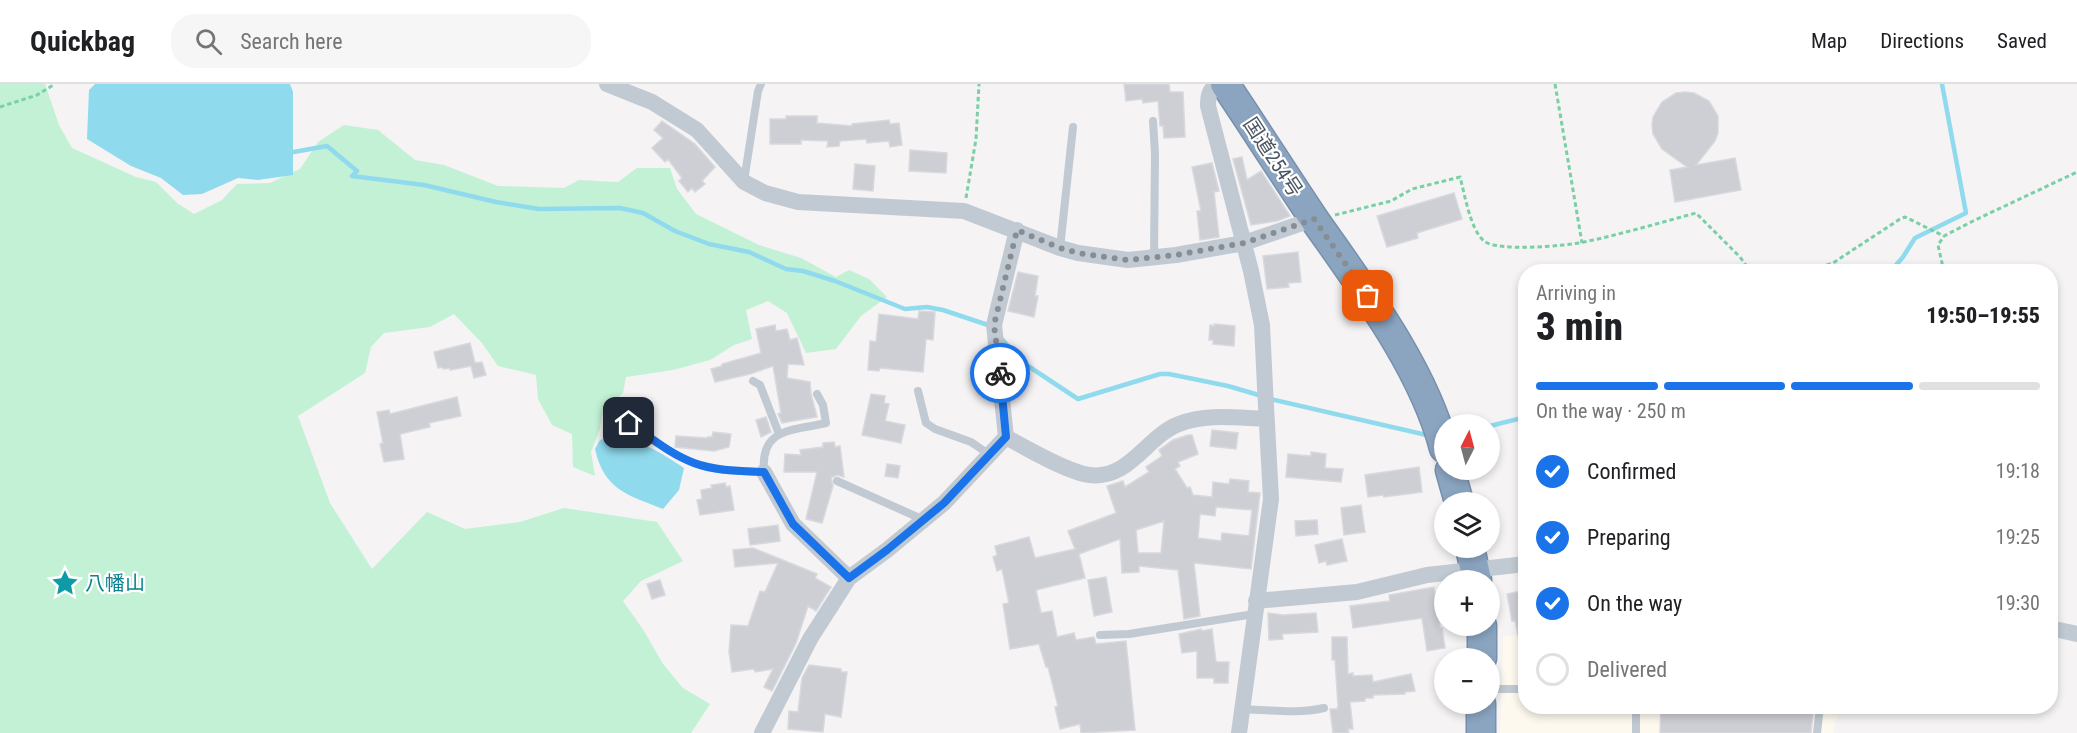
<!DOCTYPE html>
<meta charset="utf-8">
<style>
body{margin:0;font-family:"Roboto Condensed","Noto Sans JP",sans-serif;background:#f6f6f6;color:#202124;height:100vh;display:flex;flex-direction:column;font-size:22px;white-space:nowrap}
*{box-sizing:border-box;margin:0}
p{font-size:20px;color:#757577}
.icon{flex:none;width:33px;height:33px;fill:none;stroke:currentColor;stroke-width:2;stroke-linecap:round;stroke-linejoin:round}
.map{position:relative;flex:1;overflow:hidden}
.sheet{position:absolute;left:1518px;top:180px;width:540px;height:450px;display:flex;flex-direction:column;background:#fff;border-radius:24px;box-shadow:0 3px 9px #0003}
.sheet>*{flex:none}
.needle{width:39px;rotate:6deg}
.controls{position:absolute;left:1434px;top:330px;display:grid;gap:12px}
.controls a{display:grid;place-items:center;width:66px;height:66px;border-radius:50%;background:#fff;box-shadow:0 3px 9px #0003;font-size:30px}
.pin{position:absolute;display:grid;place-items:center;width:51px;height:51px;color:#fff;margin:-26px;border-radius:12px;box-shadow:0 3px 9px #0006}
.courier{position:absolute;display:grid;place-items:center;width:60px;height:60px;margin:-30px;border:4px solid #1a73e8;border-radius:50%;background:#fff;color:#222;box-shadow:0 2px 8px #0007}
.overview em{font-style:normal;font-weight:800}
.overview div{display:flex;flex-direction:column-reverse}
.overview{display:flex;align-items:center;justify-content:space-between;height:102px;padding:0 18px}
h1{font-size:39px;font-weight:800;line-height:45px}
.bar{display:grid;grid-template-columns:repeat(4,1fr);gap:9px 6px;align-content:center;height:72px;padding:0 18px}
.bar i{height:8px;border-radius:4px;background:#e0e0e0}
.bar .active{background:#1a73e8}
.bar p{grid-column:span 4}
ol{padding:0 18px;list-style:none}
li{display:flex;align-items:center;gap:18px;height:66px}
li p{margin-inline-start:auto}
li .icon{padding:6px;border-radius:50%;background:#1a73e8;color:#fff;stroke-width:4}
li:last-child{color:#757577}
li i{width:33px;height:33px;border:3px solid #e0e0e0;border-radius:50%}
header{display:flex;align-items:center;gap:36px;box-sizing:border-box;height:84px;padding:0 30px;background:#fff;border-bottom:2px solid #e0e0e0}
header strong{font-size:28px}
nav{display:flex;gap:33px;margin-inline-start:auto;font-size:21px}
.search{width:420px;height:54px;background:#f6f6f6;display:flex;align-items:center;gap:15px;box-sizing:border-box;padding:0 21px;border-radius:24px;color:#757577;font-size:22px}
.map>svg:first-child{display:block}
.commercial{fill:#fdf9ef}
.green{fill:#c3f1d5}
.water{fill:#90daee}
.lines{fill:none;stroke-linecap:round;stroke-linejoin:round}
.stream{stroke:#90daee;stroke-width:4.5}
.building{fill:#cdcfd5;stroke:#d7d9de;stroke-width:1.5;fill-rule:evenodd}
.highway-casing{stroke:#7690ad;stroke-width:31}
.path{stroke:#7ad0a6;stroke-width:3;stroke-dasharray:4.5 3;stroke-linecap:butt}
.lane{stroke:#c1cad2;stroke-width:8}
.street{stroke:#c1cad2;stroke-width:16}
.highway{stroke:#8ba5c1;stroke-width:28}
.done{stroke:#868d94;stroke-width:6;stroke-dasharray:0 10.8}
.route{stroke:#1a73e8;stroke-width:8}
.labels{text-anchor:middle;stroke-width:4.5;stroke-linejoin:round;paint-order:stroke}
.street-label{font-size:20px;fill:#4a5661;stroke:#fff}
.culture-label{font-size:20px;fill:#0d838f;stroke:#fff;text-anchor:start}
</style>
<header>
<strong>Quickbag</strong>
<div class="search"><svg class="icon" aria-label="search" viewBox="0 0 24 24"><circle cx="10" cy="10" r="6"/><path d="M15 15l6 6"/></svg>Search here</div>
<nav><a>Map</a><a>Directions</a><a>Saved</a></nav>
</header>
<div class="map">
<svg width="2077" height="649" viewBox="0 0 2077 649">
<rect width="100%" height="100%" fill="#f5f3f3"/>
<!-- commercial -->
<path class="commercial" d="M1525 550 1526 622 1839 623 1833 649H1500L1503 552Z"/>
<!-- green -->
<path class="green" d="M0 0H45L59 41 72 64 136 93 156 98 177 119 194 130 222 116 237 100 270 99 300 85 318 58 344 41 378 46 415 76 444 81 498 102 564 104 579 96 618 98 637 84H670L677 105 696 130 759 161 801 174 836 193 849 186 869 195 887 213 861 232 836 265 806 269 787 229 768 217 746 226 752 255 734 261 710 276 673 286 626 293 623 309 603 327 600 345 591 368 595 392 573 383 572 350 552 341 538 315 536 291 498 282 482 259 454 230 430 243 384 249 371 263 365 289 298 332 330 419 372 485 427 428 465 445 520 438 564 424 657 438 683 477 641 497 623 517 644 547 663 580 683 604 710 620 691 649H0Z"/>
<!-- water -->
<path class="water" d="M95 0H290L293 8V91L258 96 238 94 202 110 183 111 161 94 131 82 87 55 89 6Z
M614 352C643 357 660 368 684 384L679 406 663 425C628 411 604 406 595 365L600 356Z"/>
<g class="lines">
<!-- stream -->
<path class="stream" d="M288 69 327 62 357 87 352 92 424 101 496 118 539 125 620 124 643 129 675 147 709 160 749 168 786 185 803 187 835 197 905 225 927 223 943 226 991 242
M1890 188 1903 173 1915 154 1966 129 1942 0
M1000 253 1022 278 1078 315 1160 290H1169L1228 302 1262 312
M1270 315 1431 352
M1490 342 1526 333"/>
</g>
<!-- building -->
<path class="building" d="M1124 0H1169L1170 8H1183L1185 53 1164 54 1163 42H1160L1158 17 1143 19 1142 15 1126 17Z
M1685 8 1694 9 1709 17 1718 32V49L1715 57 1696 81 1735 74 1741 106 1675 118 1670 86 1687 83 1662 65 1653 50 1652 41 1653 33 1662 18 1676 9Z
M786 32H817V39L852 42V40L889 36 890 40 899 39 902 61 890 63 889 57 867 59 866 55 840 57 839 62 827 63 828 57 801 56V60H770V35H786Z
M662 37 695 60 715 83 702 97 705 100 695 108 692 104 688 108 679 97 682 94 668 75 665 78 652 64 663 54 654 46Z
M910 66 947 69 946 89 909 87Z
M1242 73 1247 96 1261 87 1290 132 1277 137 1251 141 1233 75Z
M1212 79 1219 107 1214 108 1219 153 1200 156 1197 127H1201L1192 83Z
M855 80 875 82 873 107 853 105Z
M1454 109 1462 135 1417 149 1418 154 1387 163 1377 132Z
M1298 168 1301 198 1288 199 1289 203 1267 205 1263 172Z
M1018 188 1038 192 1035 212H1038L1034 233 1008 227Z
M919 227 935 228 933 256 926 255 923 288 880 284 879 287 868 286 870 257 876 258 879 230 918 235Z
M1214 240 1235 242 1234 262 1213 260V256H1209L1210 241 1214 242Z
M775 241 776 247 787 245 790 256 797 254 804 281 788 280 787 294 810 298 811 310 817 333 782 339 778 330 781 329 773 282 750 290 715 298 711 285 722 282V280L761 269 756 245Z
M470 259 475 279 482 278 486 291 474 294 471 282 450 286V284L443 285 442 283 438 284 434 268Z
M871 310 885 312 884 319 889 320 885 337 905 341 901 359 862 351Z
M457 313 461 332 429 339 430 343 400 350 404 375 384 378 380 360 383 359 377 328 389 326 390 330Z
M766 333 771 348 761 353 756 336Z
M1212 346 1238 349 1236 365 1210 362Z
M713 348 731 350 729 363 714 367 675 363 676 352 707 354 708 353H712Z
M1188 351H1192L1198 370 1178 378 1180 382 1175 385 1187 404 1190 403 1193 411 1212 413 1213 398 1229 400 1230 395 1249 397 1248 408 1260 409 1251 485 1194 479 1200 532 1184 535 1178 486 1139 482V488L1122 489 1120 455 1079 470 1085 494 1036 506 1041 529 1052 527 1057 553 1074 549 1076 556 1094 553 1096 560 1126 557 1135 646 1081 649 1080 640 1060 645 1055 623 1058 622 1048 583H1046L1039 560 1010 565 1003 520 1009 519 1002 485 997 487 993 473 997 471 995 462 1029 453 1035 474 1075 465 1068 447 1116 429 1107 402 1123 397 1125 403 1149 388 1146 383 1162 372 1159 366 1173 356ZM1216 423 1252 426 1249 452 1222 449 1221 457 1198 454 1200 430 1215 432ZM1164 437 1161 469H1138L1136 446Z
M834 358 835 363 840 362 844 393 837 391 831 394 833 402 822 439 806 435 817 388H784L785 370 801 371 800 366 823 363V359Z
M1311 368 1326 370 1325 384 1343 385 1341 398 1286 393 1288 370 1311 372Z
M887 380 900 382 898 394 885 392Z
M1419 383 1422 408 1384 413 1383 411 1368 413 1365 391Z
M725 399 726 403 730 402 734 426 700 431 697 416 702 415 701 406 712 404 711 401Z
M1361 421 1365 448 1344 451 1341 424Z
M1317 436 1318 450 1296 452 1295 437Z
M778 441 780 457 750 461 748 445Z
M1342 455 1347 477 1327 481 1326 477 1319 479 1315 461Z
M753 464 817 490 815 494 831 503 816 527 808 522 796 559 772 607 764 603 773 585 755 588 754 585 732 588 729 568 731 541 748 542 760 507 765 508 778 479 735 483 733 466Z
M1106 493 1112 528 1094 532 1088 496Z
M660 496 665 511 652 515 647 500Z
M1434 503 1440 544H1442L1445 564 1427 567 1422 534 1353 544 1350 522 1390 517 1389 511Z
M1522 507V511L1526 510V561H1520L1515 536 1512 537 1507 510Z
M1268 529 1283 531 1316 529 1318 548 1282 550 1283 555 1269 556Z
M1201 545 1202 547 1212 545 1216 578H1229L1228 599H1214V594H1197V567L1182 569 1179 550Z
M1332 553H1347L1348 590 1353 589V592L1372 591 1373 598 1411 590 1415 607 1405 608V610L1373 611V614H1365V617L1350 618 1353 645H1348L1349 649H1333L1330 625H1337L1338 622 1335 576H1332Z
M809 581 841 585V588H847L841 633 825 630 823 648 788 645 789 627 798 628 802 594Z
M1661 622H1814L1811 649H1660Z"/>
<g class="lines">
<defs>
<path id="highway" d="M1225 0C1256 46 1285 92 1316 138 1363 205 1423 284 1444 364
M1450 386 1459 418
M1470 464 1477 496
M1482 574V542
M1481 649V620"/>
</defs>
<!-- highway casing -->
<use href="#highway" class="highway-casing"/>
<!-- path -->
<path class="path" d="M1555 0 1582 159
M0 23 37 11 55 0
M966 114 976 55 979 0
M1335 131 1391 117 1412 105 1460 93C1465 111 1470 145 1484 157 1497 168 1566 162 1584 158 1622 150 1659 139 1696 129L1740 173 1751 188
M1805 188 1833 179 1900 135 1905 133 1944 152 1973 137 2077 88
M1944 188 1938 161 1944 152"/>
<!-- lane -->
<path class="lane" d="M1153 37 1155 70 1154 173
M744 97 758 7 761 0
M1060 164 1073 43
M753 297 760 301 779 350
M918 307 926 339 935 345 971 358 990 371
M611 326C637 344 665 368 694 379 716 387 741 387 764 388 760 343 793 347 826 339L823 321 817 310
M837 397 924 436
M1100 551 1129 550 1254 530
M1490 605H1526
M1636 622V649
M1242 625C1269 626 1298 630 1324 624
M1817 649 1820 622"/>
<!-- street -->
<path class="street" d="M607 0 652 18 697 46 744 98 765 109 798 118 964 127 1060 164 1078 169 1128 176 1176 171 1244 159 1314 135
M1217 0C1209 6 1208 12 1208 22L1251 187 1262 241 1265 303 1271 415 1239 649
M1006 353C1026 364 1069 389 1090 391 1129 396 1147 352 1179 340 1207 329 1237 334 1266 335
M764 388 793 440 849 494
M1256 517 1357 508 1427 491 1526 480
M2050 544 2077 550
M762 649 810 555 849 494 887 466 944 419 1006 353 994 241 1017 146"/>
<!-- highway -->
<use href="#highway" class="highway"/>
</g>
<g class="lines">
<!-- done -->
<path class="done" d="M1000 289 994 241 1017 146 1060 164 1078 169 1128 176 1176 171 1244 159 1314 135 1368 212"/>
<!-- route -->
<path class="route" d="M629 339C650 353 670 370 694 379 715 387 741 387 764 388L793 440 849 494 887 466 944 419 1006 353 1000 289"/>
</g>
<!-- icons -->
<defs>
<symbol id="sight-bare" viewBox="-9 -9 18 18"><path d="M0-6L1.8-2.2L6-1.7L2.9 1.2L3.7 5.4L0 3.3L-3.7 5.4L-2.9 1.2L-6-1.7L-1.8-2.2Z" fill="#0f9aa8" stroke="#fff" stroke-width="2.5" paint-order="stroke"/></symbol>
</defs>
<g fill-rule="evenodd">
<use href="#sight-bare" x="46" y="480" width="38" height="38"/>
</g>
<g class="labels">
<!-- street labels -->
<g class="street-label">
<text transform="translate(1273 73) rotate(57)" y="7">国道254号</text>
</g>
<!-- culture labels -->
<g class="culture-label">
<text x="85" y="506">八幡山</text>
</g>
</g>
</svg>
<div class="controls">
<a><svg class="needle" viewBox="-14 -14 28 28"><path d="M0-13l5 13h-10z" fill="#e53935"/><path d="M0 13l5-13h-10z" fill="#757577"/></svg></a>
<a><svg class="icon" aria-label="layers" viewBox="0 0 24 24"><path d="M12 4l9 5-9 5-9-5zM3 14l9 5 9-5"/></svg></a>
<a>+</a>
<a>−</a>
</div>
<div class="pin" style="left:1368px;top:212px;background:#ea580c"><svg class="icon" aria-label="bag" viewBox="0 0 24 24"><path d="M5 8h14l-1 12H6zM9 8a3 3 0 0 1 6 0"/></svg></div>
<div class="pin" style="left:629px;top:339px;background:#1f2937"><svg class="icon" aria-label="home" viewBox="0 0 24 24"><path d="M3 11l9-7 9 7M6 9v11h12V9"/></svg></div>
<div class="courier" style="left:1000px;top:289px"><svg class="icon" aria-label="bike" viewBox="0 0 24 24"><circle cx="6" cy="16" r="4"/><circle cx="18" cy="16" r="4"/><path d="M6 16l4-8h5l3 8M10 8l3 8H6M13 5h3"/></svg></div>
<section class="sheet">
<div class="overview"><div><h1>3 min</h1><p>Arriving in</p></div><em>19:50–19:55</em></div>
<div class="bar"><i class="active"></i><i class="active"></i><i class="active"></i><i></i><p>On the way · 250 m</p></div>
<ol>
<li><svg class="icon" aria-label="check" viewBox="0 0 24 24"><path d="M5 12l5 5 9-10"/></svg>Confirmed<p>19:18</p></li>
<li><svg class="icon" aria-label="check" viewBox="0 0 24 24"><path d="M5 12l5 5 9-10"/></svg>Preparing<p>19:25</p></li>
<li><svg class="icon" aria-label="check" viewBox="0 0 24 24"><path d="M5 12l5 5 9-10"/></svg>On the way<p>19:30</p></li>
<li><i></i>Delivered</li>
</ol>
</section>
</div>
